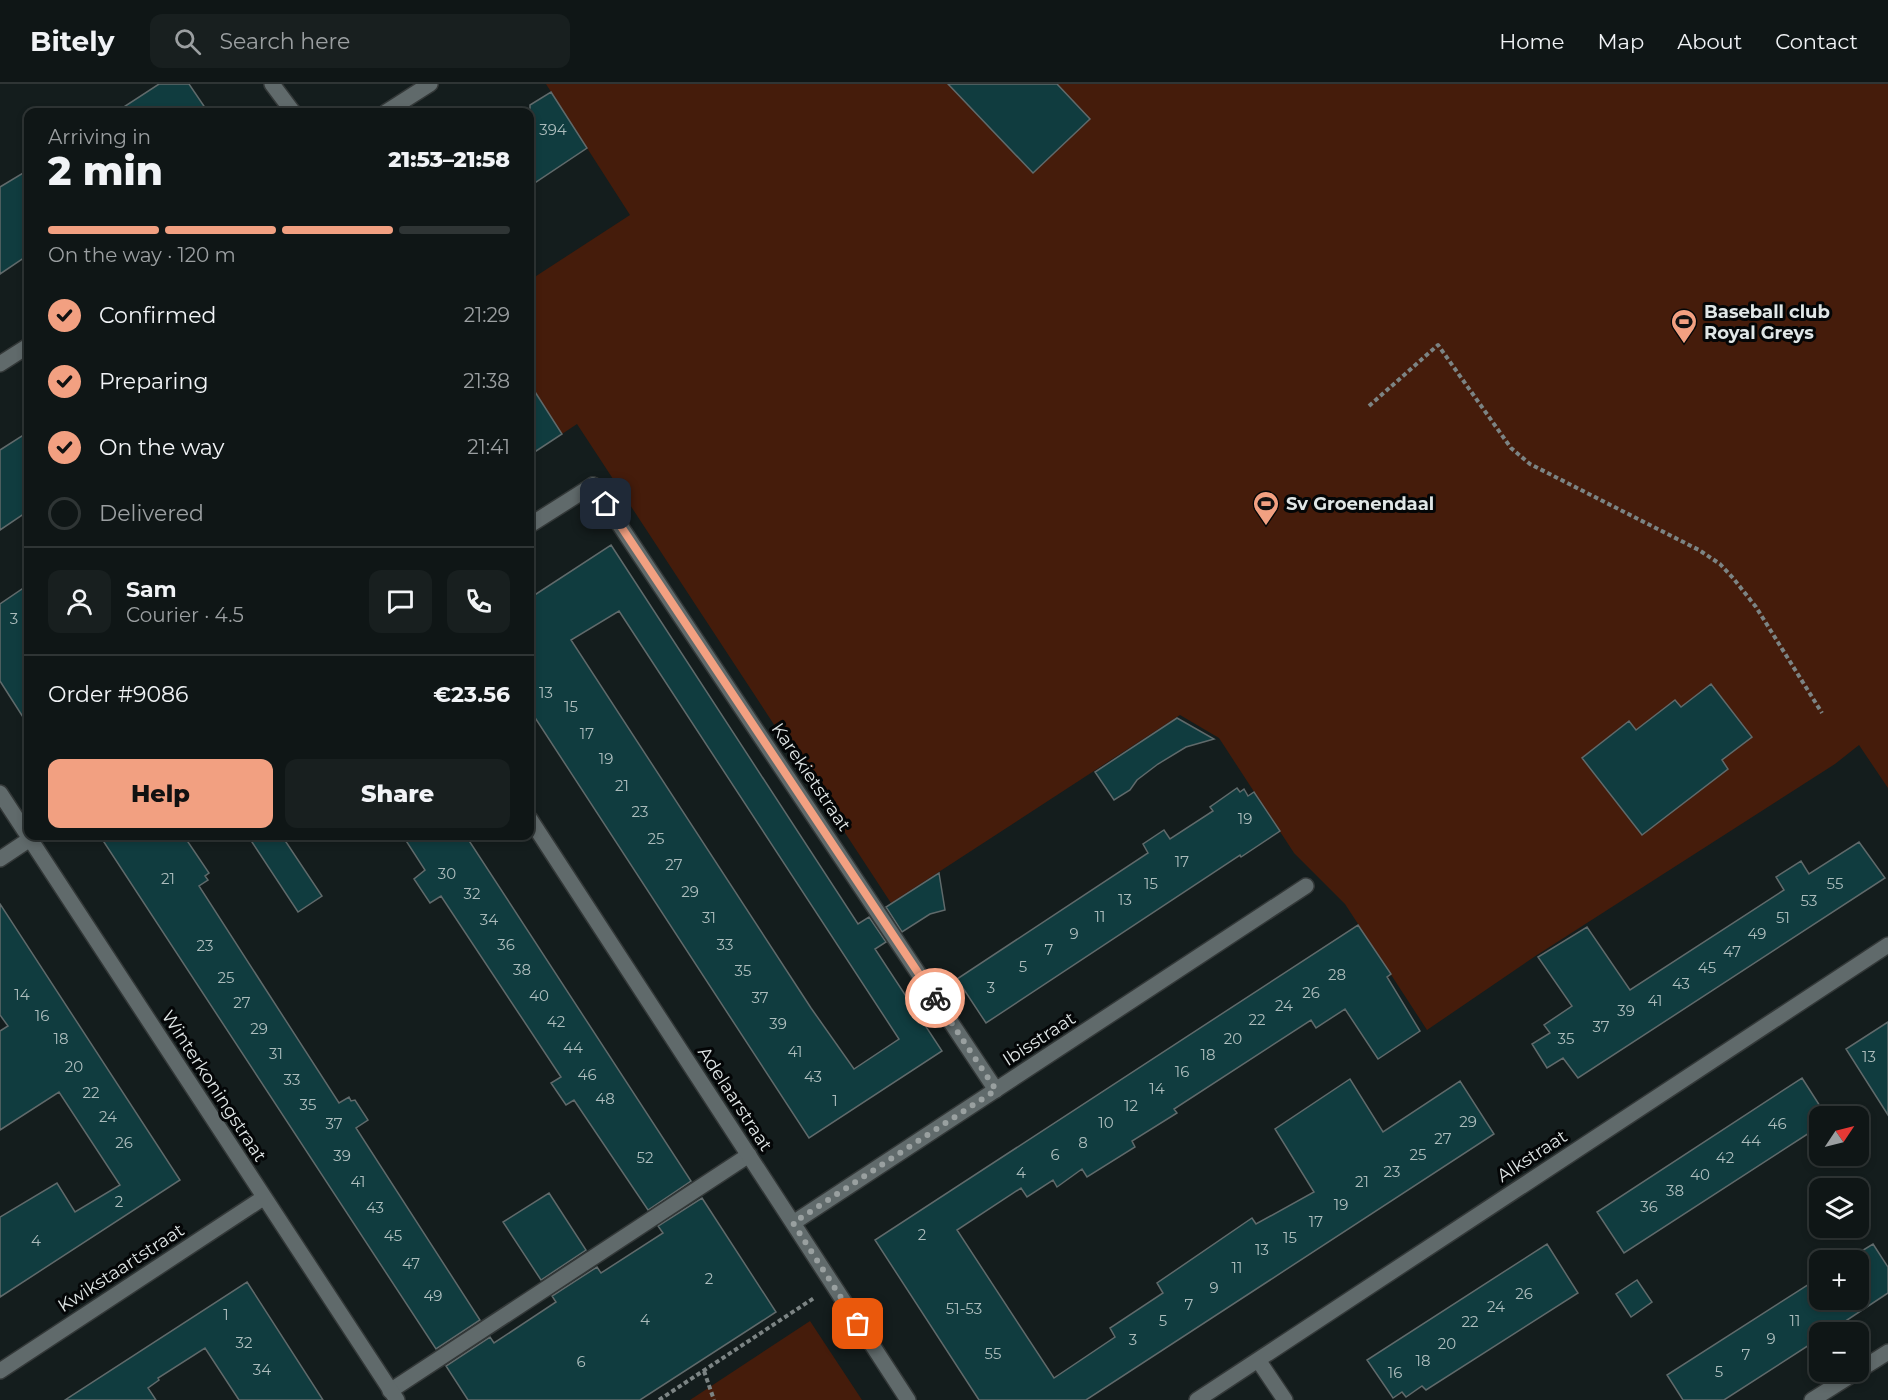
<!DOCTYPE html>
<meta charset="utf-8">
<style>
body{margin:0;font-family:Montserrat,sans-serif;background:#181f1f;color:#f1f3f6;height:100vh;display:flex;flex-direction:column;font-size:22px;white-space:nowrap}
*{box-sizing:border-box;margin:0}
p{font-size:20px;color:#9b9fa1}
.icon{flex:none;width:33px;height:33px;fill:none;stroke:currentColor;stroke-width:2;stroke-linecap:round;stroke-linejoin:round}
.map{position:relative;flex:1;overflow:hidden}
.side{position:absolute;left:24px;top:24px;width:510px;height:732px;display:flex;flex-direction:column;background:#0f1616;border-radius:12px;box-shadow:0 3px 9px #0003,0 0 0 2px #2f3535}
.side>*{flex:none}
.needle{width:39px;rotate:55deg}
.buttons{position:absolute;left:1809px;top:1022px;display:grid;gap:12px}
.buttons a{display:grid;place-items:center;width:60px;height:60px;border-radius:12px;background:#0f1616;box-shadow:0 3px 9px #0003,0 0 0 2px #2f3535;font-size:30px}
.pin{position:absolute;display:grid;place-items:center;width:51px;height:51px;color:#fff;margin:-26px;border-radius:12px;box-shadow:0 3px 9px #0006}
.courier{position:absolute;display:grid;place-items:center;width:60px;height:60px;margin:-30px;border:4px solid #f2a081;border-radius:50%;background:#fff;color:#222;box-shadow:0 2px 8px #0007}
.headline em{font-style:normal;font-weight:800}
.headline div{display:flex;flex-direction:column-reverse}
.headline{display:flex;align-items:center;justify-content:space-between;height:102px;padding:0 24px}
h1{font-size:39px;font-weight:800;line-height:45px}
.bar{display:grid;grid-template-columns:repeat(4,1fr);gap:9px 6px;align-content:center;height:72px;padding:0 24px}
.bar i{height:8px;border-radius:4px;background:#2f3535}
.bar .selected{background:#f2a081}
.bar p{grid-column:span 4}
.line{display:flex;align-items:center;gap:15px;padding:0 24px;border-top:2px solid #2f3535}
.line div{flex:1}
.round{display:grid;place-items:center;flex:none;width:63px;height:63px;border-radius:12px;background:#181f1f}
ol{padding:0 24px;list-style:none}
li{display:flex;align-items:center;gap:18px;height:66px}
li p{margin-inline-start:auto}
li .icon{padding:6px;border-radius:50%;background:#f2a081;color:#111;stroke-width:4}
li:last-child{color:#9b9fa1}
li i{width:33px;height:33px;border:3px solid #2f3535;border-radius:50%}
.cta{display:flex;gap:12px;margin-top:auto;padding:12px 24px}
.cta a{flex:1;height:69px;border-radius:12px;background:#f2a081;color:#111;font-size:24px;font-weight:800;line-height:69px;text-align:center}
.cta a+a{background:#181f1f;color:#f1f3f6}
header{display:flex;align-items:center;gap:36px;box-sizing:border-box;height:84px;padding:0 30px;background:#0f1616;border-bottom:2px solid #2f3535}
header strong{font-size:28px}
nav{display:flex;gap:33px;margin-inline-start:auto;font-size:21px}
.search{width:420px;height:54px;background:#181f1f;display:flex;align-items:center;gap:15px;box-sizing:border-box;padding:0 21px;border-radius:12px;color:#9b9fa1;font-size:22px}
.map>svg:first-child{display:block}
.green{fill:#451c0b}
.building{fill:#103c3f;stroke:#606a6b;stroke-width:1.5;fill-rule:evenodd}
.lines{fill:none;stroke-linecap:round;stroke-linejoin:round}
.service-casing{stroke:#333838;stroke-width:18}
.minor-casing{stroke:#333838;stroke-width:18}
.path{stroke:#7c8484;stroke-width:4;stroke-dasharray:4.5 3;stroke-linecap:butt}
.service{stroke:#606a6b;stroke-width:15}
.minor{stroke:#606a6b;stroke-width:15}
.done{stroke:#99a0a0;stroke-width:6;stroke-dasharray:0 10.8}
.route{stroke:#f2a081;stroke-width:8}
.labels{text-anchor:middle;stroke-width:6;stroke-linejoin:round;paint-order:stroke}
.number-label{font-size:15px;fill:#acbcbc}
.poi-label{font-size:18px;font-weight:bold;fill:#e0e6e6;stroke:#040607;text-anchor:start}
.street-label{font-size:18px;fill:#e0e6e6;stroke:#040607}
</style>
<header>
<strong>Bitely</strong>
<div class="search"><svg class="icon" aria-label="search" viewBox="0 0 24 24"><circle cx="10" cy="10" r="6"/><path d="M15 15l6 6"/></svg>Search here</div>
<nav><a>Home</a><a>Map</a><a>About</a><a>Contact</a></nav>
</header>
<div class="map">
<svg width="1888" height="1316" viewBox="0 0 1888 1316">
<rect width="100%" height="100%" fill="#141d1d"/>
<!-- green -->
<path class="green" d="M546 0H1888V704L1859 661 1835 680 1537 871 1427 946 1345 820 1294 769 1219 654 1180 631 891 819 577 340 562 350 530 300V196L630 131Z
M810 1237 862 1316H690Z"/>
<!-- building -->
<path class="building" d="M159 0H189L208 28H116Z
M948 0H1057L1090 35 1033 89Z
M551 8 587 64 530 102V21Z
M28 86V171L0 190V103Z
M530 300 562 350 530 371Z
M28 348V427L0 446V366Z
M611 461 858 840 869 833 886 858 875 865 942 967 809 1054 530 626V514ZM619 527 899 955 854 985 811 924 571 556Z
M28 501V641L0 597V520Z
M1711 600 1752 653 1722 676 1728 685 1642 751 1582 674 1629 637 1636 646 1675 616 1681 623Z
M1177 634 1214 655 1186 663 1158 680 1137 696 1130 706 1114 716 1095 688Z
M1237 704 1240 708 1244 705 1248 712 1254 708 1280 747 1241 773 1240 771 986 939 957 895 1148 769 1143 760 1164 746 1170 755 1213 727 1210 723Z
M100 752H184L209 789 205 792 208 796 199 802 339 1019 349 1013 351 1017 355 1016 368 1036 356 1044 480 1236 436 1265Z
M248 752H282L322 812 298 828Z
M403 752H466L691 1097 648 1126 574 1016 566 1021 551 999 561 993 441 812 430 819 414 795 425 786Z
M1859 758 1885 794 1578 994 1563 974 1547 984 1532 960 1550 949 1544 941 1572 922 1538 873 1587 843 1630 906 1784 806 1776 793 1801 777 1809 790Z
M939 789 945 826 930 830 902 848 886 823Z
M0 820 180 1096 0 1213V1133L57 1099 75 1128 120 1101 59 1008 0 1046V947L8 942 0 931Z
M1358 841 1391 890 1387 893 1420 947 1378 975 1345 925 1316 944 1311 936 1174 1025 1177 1029 1132 1057 1135 1063 1087 1093 1082 1085 1057 1103 1053 1096 1027 1113 1021 1104 957 1146 1054 1294 1115 1253 1110 1244 1163 1209 1157 1199 1252 1134 1256 1140 1314 1108 1275 1045 1350 995 1383 1048 1460 997 1494 1050 1086 1316H979L875 1156Z
M1888 938V1031L1846 965Z
M1802 994 1820 1022V1042L1624 1169 1597 1128Z
M549 1109 586 1166 541 1196 503 1138Z
M702 1114 776 1228 640 1316H468L446 1282 490 1253 494 1259 556 1218 552 1212 597 1183 601 1189 663 1149 658 1142Z
M1547 1160 1578 1209 1426 1306 1422 1302 1406 1313 1402 1308 1393 1314 1367 1276Z
M1873 1160 1888 1183V1209L1829 1248H1820V1254L1724 1316H1683L1667 1291 1820 1193V1215H1858V1176H1847Z
M1637 1196 1652 1218 1631 1233 1616 1210Z
M247 1198 323 1316H239L205 1264 158 1294 159 1296 148 1304 156 1316H65Z"/>
<g class="lines">
<defs>
<path id="service" d="M593 401 996 1006
M390 1307 749 1071"/>
<path id="minor" d="M272 0 293 28
M386 28 430 0
M0 280 28 262
M530 441 593 401
M0 709 397 1316
M530 735 908 1316
M0 775 30 755
M793 1139 1306 802
M1258 1276 1285 1316
M0 1287 263 1114
M1858 1287 1888 1268
M1197 1316 1888 861
M1812 1316 1858 1287"/>
</defs>
<!-- service casing -->
<use href="#service" class="service-casing"/>
<!-- minor casing -->
<use href="#minor" class="minor-casing"/>
<!-- path -->
<path class="path" d="M1369 322 1438 261 1511 364 1530 380 1699 466 1720 480 1733 494 1756 523 1822 629
M704 1287 714 1316
M659 1316 814 1214"/>
<!-- service -->
<use href="#service" class="service"/>
<!-- minor -->
<use href="#minor" class="minor"/>
</g>
<g class="lines">
<!-- done -->
<path class="done" d="M858 1240 793 1139 996 1006 935 914"/>
<!-- route -->
<path class="route" d="M606 420 935 914"/>
</g>
<!-- icons -->
<defs>
<symbol id="stadium-pin" viewBox="-11 -11 22 30"><path d="M0 17L-7.5 6A9.5 9.5 0 1 1 7.5 6Z" fill="#f2a081" stroke="#040607"/><path d="M0-5a6.5 5 0 1 0 0 10a6.5 5 0 1 0 0-10ZM-3.5-1.8h7v3.6h-7Z" fill="#111"/></symbol>
</defs>
<g fill-rule="evenodd">
<use href="#stadium-pin" x="1669" y="223" width="30" height="40"/>
<use href="#stadium-pin" x="1251" y="405" width="30" height="40"/>
</g>
<g class="labels">
<!-- number labels -->
<g class="number-label">
<text x="553" y="51">394</text>
<text x="14" y="540">3</text>
<text x="546" y="614">13</text>
<text x="571" y="628">15</text>
<text x="587" y="655">17</text>
<text x="606" y="680">19</text>
<text x="622" y="707">21</text>
<text x="640" y="733">23</text>
<text x="1245" y="740">19</text>
<text x="656" y="760">25</text>
<text x="1182" y="783">17</text>
<text x="674" y="786">27</text>
<text x="447" y="795">30</text>
<text x="168" y="800">21</text>
<text x="1151" y="805">15</text>
<text x="1835" y="805">55</text>
<text x="690" y="813">29</text>
<text x="472" y="815">32</text>
<text x="1125" y="821">13</text>
<text x="1809" y="822">53</text>
<text x="1100" y="838">11</text>
<text x="709" y="839">31</text>
<text x="1783" y="839">51</text>
<text x="489" y="841">34</text>
<text x="1074" y="855">9</text>
<text x="1757" y="855">49</text>
<text x="506" y="866">36</text>
<text x="725" y="866">33</text>
<text x="205" y="867">23</text>
<text x="1049" y="871">7</text>
<text x="1732" y="873">47</text>
<text x="1023" y="888">5</text>
<text x="1707" y="889">45</text>
<text x="522" y="891">38</text>
<text x="743" y="892">35</text>
<text x="1337" y="896">28</text>
<text x="226" y="899">25</text>
<text x="1681" y="905">43</text>
<text x="991" y="909">3</text>
<text x="1311" y="914">26</text>
<text x="22" y="916">14</text>
<text x="539" y="917">40</text>
<text x="760" y="919">37</text>
<text x="1655" y="922">41</text>
<text x="242" y="924">27</text>
<text x="1284" y="927">24</text>
<text x="1626" y="932">39</text>
<text x="42" y="937">16</text>
<text x="1257" y="941">22</text>
<text x="556" y="943">42</text>
<text x="778" y="945">39</text>
<text x="1601" y="948">37</text>
<text x="259" y="950">29</text>
<text x="61" y="960">18</text>
<text x="1233" y="960">20</text>
<text x="1566" y="960">35</text>
<text x="573" y="969">44</text>
<text x="795" y="973">41</text>
<text x="276" y="975">31</text>
<text x="1208" y="976">18</text>
<text x="1869" y="978">13</text>
<text x="74" y="988">20</text>
<text x="1182" y="993">16</text>
<text x="587" y="996">46</text>
<text x="813" y="998">43</text>
<text x="292" y="1001">33</text>
<text x="1157" y="1010">14</text>
<text x="91" y="1014">22</text>
<text x="605" y="1020">48</text>
<text x="835" y="1022">1</text>
<text x="308" y="1026">35</text>
<text x="1131" y="1027">12</text>
<text x="108" y="1038">24</text>
<text x="1468" y="1043">29</text>
<text x="1106" y="1044">10</text>
<text x="334" y="1045">37</text>
<text x="1777" y="1045">46</text>
<text x="1443" y="1060">27</text>
<text x="1751" y="1062">44</text>
<text x="124" y="1064">26</text>
<text x="1083" y="1064">8</text>
<text x="1055" y="1076">6</text>
<text x="1418" y="1076">25</text>
<text x="342" y="1077">39</text>
<text x="645" y="1079">52</text>
<text x="1725" y="1079">42</text>
<text x="1392" y="1093">23</text>
<text x="1021" y="1094">4</text>
<text x="1700" y="1096">40</text>
<text x="358" y="1103">41</text>
<text x="1362" y="1103">21</text>
<text x="1675" y="1112">38</text>
<text x="119" y="1123">2</text>
<text x="1341" y="1126">19</text>
<text x="1649" y="1128">36</text>
<text x="375" y="1129">43</text>
<text x="1316" y="1143">17</text>
<text x="922" y="1156">2</text>
<text x="393" y="1157">45</text>
<text x="1290" y="1159">15</text>
<text x="36" y="1162">4</text>
<text x="1262" y="1171">13</text>
<text x="411" y="1185">47</text>
<text x="1237" y="1189">11</text>
<text x="709" y="1200">2</text>
<text x="1214" y="1209">9</text>
<text x="1524" y="1215">26</text>
<text x="433" y="1217">49</text>
<text x="1189" y="1226">7</text>
<text x="1496" y="1228">24</text>
<text x="964" y="1230">51-53</text>
<text x="226" y="1236">1</text>
<text x="645" y="1241">4</text>
<text x="1163" y="1242">5</text>
<text x="1795" y="1242">11</text>
<text x="1470" y="1243">22</text>
<text x="1771" y="1260">9</text>
<text x="1133" y="1261">3</text>
<text x="244" y="1264">32</text>
<text x="1447" y="1265">20</text>
<text x="993" y="1275">55</text>
<text x="1746" y="1276">7</text>
<text x="1423" y="1282">18</text>
<text x="581" y="1283">6</text>
<text x="262" y="1291">34</text>
<text x="1719" y="1293">5</text>
<text x="1395" y="1294">16</text>
</g>
<!-- poi labels -->
<g class="poi-label">
<text x="1704" y="234">Baseball club<tspan x="1704" dy="21">Royal Greys</tspan></text>
<text x="1286" y="426">Sv Groenendaal</text>
</g>
<!-- street labels -->
<g class="street-label">
<text transform="translate(811 693) rotate(56)" y="6">Karekietstraat</text>
<text transform="translate(1039 955) rotate(-33)" y="6">Ibisstraat</text>
<text transform="translate(214 1002) rotate(57)" y="6">Winterkoningstraat</text>
<text transform="translate(735 1015) rotate(57)" y="6">Adelaarstraat</text>
<text transform="translate(1532 1072) rotate(-33)" y="6">Alkstraat</text>
<text transform="translate(121 1184) rotate(-33)" y="6">Kwikstaartstraat</text>
</g>
</g>
</svg>
<div class="buttons">
<a><svg class="needle" viewBox="-14 -14 28 28"><path d="M0-13l5 13h-10z" fill="#e53935"/><path d="M0 13l5-13h-10z" fill="#9b9fa1"/></svg></a>
<a><svg class="icon" aria-label="layers" viewBox="0 0 24 24"><path d="M12 4l9 5-9 5-9-5zM3 14l9 5 9-5"/></svg></a>
<a>+</a>
<a>−</a>
</div>
<div class="pin" style="left:858px;top:1240px;background:#ea580c"><svg class="icon" aria-label="bag" viewBox="0 0 24 24"><path d="M5 8h14l-1 12H6zM9 8a3 3 0 0 1 6 0"/></svg></div>
<div class="pin" style="left:606px;top:420px;background:#1f2937"><svg class="icon" aria-label="home" viewBox="0 0 24 24"><path d="M3 11l9-7 9 7M6 9v11h12V9"/></svg></div>
<div class="courier" style="left:935px;top:914px"><svg class="icon" aria-label="bike" viewBox="0 0 24 24"><circle cx="6" cy="16" r="4"/><circle cx="18" cy="16" r="4"/><path d="M6 16l4-8h5l3 8M10 8l3 8H6M13 5h3"/></svg></div>
<section class="side">
<div class="headline"><div><h1>2 min</h1><p>Arriving in</p></div><em>21:53–21:58</em></div>
<div class="bar"><i class="selected"></i><i class="selected"></i><i class="selected"></i><i></i><p>On the way · 120 m</p></div>
<ol>
<li><svg class="icon" aria-label="check" viewBox="0 0 24 24"><path d="M5 12l5 5 9-10"/></svg>Confirmed<p>21:29</p></li>
<li><svg class="icon" aria-label="check" viewBox="0 0 24 24"><path d="M5 12l5 5 9-10"/></svg>Preparing<p>21:38</p></li>
<li><svg class="icon" aria-label="check" viewBox="0 0 24 24"><path d="M5 12l5 5 9-10"/></svg>On the way<p>21:41</p></li>
<li><i></i>Delivered</li>
</ol>
<div class="line" style="height:108px"><a class="round"><svg class="icon" aria-label="person" viewBox="0 0 24 24"><circle cx="12" cy="8" r="4"/><path d="M4 21q1-7 8-7t8 7"/></svg></a><div><b>Sam</b><p>Courier · 4.5</p></div><a class="round"><svg class="icon" aria-label="chat" viewBox="0 0 24 24"><path d="M4 5h16v11H9l-5 4z"/></svg></a><a class="round"><svg class="icon" aria-label="phone" viewBox="0 0 24 24"><path d="M5 4h4l2 5-3 2q2 4 5 5l2-3 5 2v4C11 20 4 13 5 4z"/></svg></a></div>
<div class="line" style="height:78px"><div>Order #9086</div><b>€23.56</b></div>
<div class="cta"><a>Help</a><a>Share</a></div>
</section>
</div>
